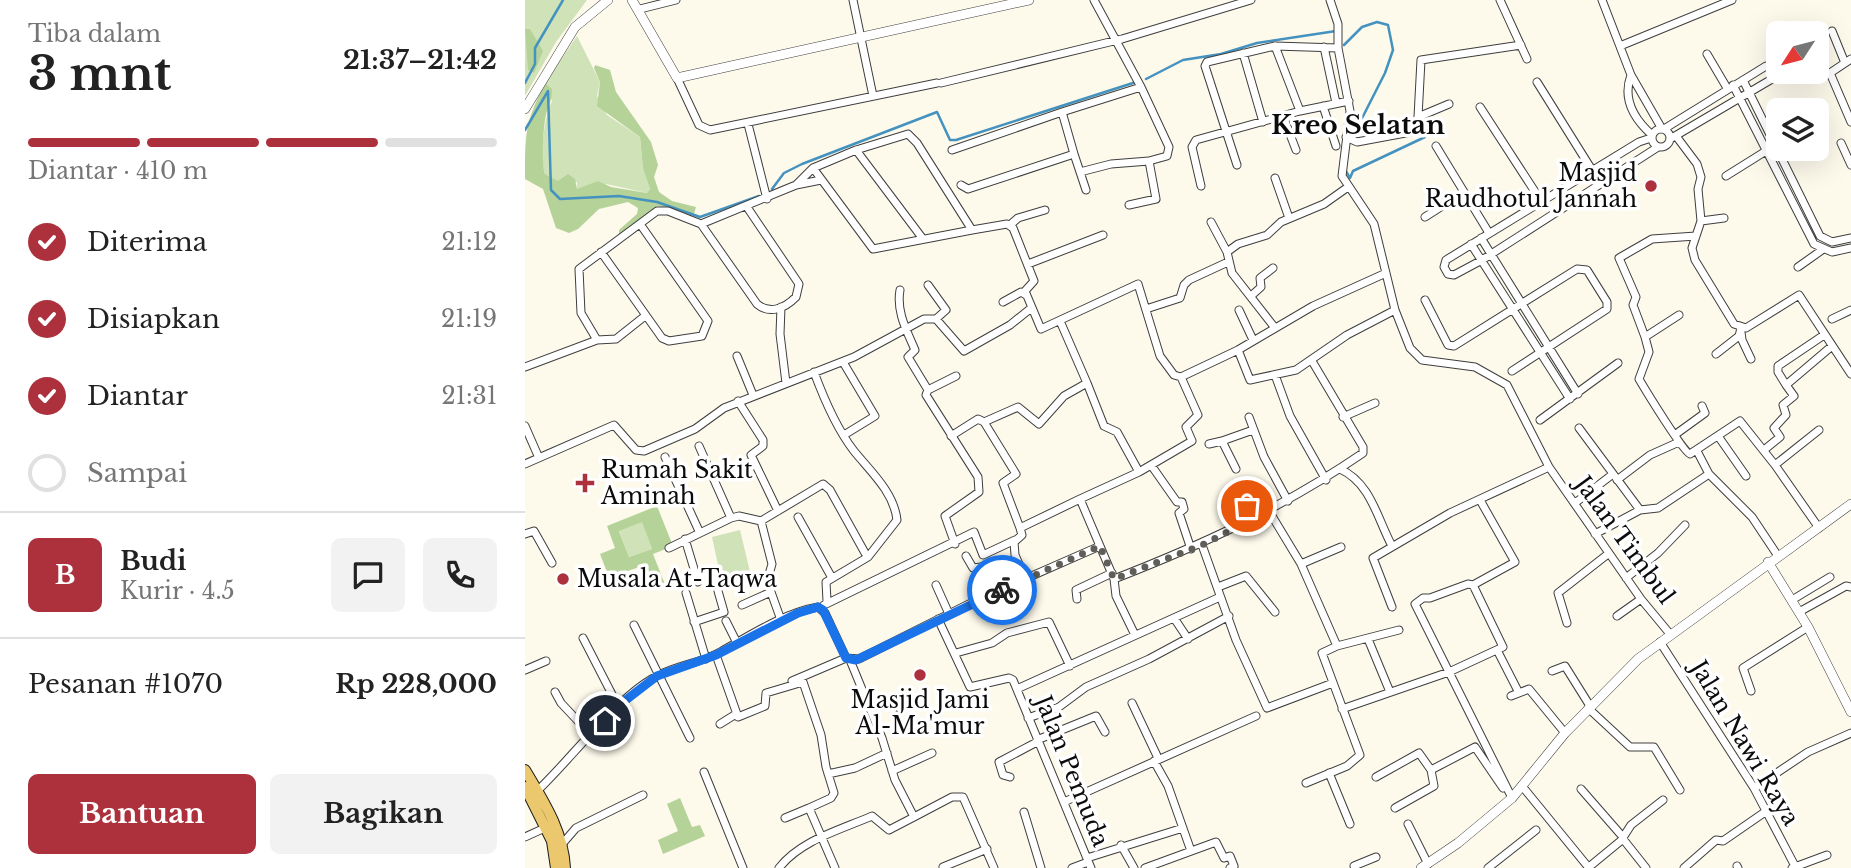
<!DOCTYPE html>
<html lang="id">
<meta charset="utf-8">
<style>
body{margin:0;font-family:"Libre Baskerville",serif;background:#f2f2f2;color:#222;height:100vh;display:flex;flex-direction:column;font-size:26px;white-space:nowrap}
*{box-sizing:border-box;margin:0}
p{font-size:23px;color:#767676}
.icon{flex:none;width:38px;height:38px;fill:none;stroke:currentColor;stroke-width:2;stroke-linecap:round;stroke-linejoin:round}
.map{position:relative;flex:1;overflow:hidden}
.side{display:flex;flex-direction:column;background:#fff;width:525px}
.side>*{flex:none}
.needle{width:46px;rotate:234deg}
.tools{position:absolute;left:1241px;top:21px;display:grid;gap:14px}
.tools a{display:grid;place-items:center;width:63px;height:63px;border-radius:10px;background:#fff;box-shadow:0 7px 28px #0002;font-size:35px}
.pin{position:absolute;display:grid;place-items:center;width:60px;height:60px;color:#fff;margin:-30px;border:4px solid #fff;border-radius:50%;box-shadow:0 2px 7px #0007}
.courier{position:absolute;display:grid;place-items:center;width:70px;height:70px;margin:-35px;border:5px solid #1a73e8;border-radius:50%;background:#fff;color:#222;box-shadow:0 2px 9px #0007}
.overview em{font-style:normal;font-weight:700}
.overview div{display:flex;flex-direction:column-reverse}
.overview{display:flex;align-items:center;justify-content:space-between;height:119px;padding:0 28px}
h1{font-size:46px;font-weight:700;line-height:52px}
.bar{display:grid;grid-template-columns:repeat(4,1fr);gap:10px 7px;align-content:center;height:84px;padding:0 28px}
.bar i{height:9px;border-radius:5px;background:#e0e0e0}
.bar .selected{background:#ac313c}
.bar p{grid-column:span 4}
.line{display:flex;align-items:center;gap:18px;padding:0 28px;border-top:2px solid #e0e0e0}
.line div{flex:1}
.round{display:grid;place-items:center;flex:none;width:74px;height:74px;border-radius:10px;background:#f2f2f2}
ol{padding:0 28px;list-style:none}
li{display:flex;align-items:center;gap:21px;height:77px}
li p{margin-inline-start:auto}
li .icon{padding:7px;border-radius:50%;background:#ac313c;color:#fff;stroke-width:4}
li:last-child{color:#767676}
li i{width:38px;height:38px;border:4px solid #e0e0e0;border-radius:50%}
.button{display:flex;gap:14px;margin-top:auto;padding:14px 28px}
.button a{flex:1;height:80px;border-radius:10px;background:#ac313c;color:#fff;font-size:28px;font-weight:700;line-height:80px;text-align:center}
.button a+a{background:#f2f2f2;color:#222}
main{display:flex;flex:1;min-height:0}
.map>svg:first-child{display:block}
.green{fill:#d0e3b8}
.forest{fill:#b5d399;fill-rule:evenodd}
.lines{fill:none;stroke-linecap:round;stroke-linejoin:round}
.stream{stroke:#4392bf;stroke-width:2.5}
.minor-casing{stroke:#3e3e3e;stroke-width:9}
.tertiary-casing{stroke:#3e3e3e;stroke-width:10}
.primary-casing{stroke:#1c1c1c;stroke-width:12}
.minor{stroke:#fff;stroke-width:7}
.tertiary{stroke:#fff;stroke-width:9}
.primary{stroke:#ebc76d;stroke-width:10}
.done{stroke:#605e59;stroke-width:7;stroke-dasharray:0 12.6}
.route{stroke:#1a73e8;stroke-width:9}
.poi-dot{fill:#ac313c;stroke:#fff;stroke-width:2.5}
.labels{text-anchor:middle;stroke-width:7;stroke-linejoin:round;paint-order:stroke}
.poi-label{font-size:23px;fill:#0b0b0b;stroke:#fff;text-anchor:start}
.street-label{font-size:23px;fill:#0b0b0b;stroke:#fff}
.quarter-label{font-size:26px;font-weight:bold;fill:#0b0b0b;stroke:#fff}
</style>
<main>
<section class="side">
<div class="overview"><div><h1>3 mnt</h1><p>Tiba dalam</p></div><em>21:37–21:42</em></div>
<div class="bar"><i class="selected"></i><i class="selected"></i><i class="selected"></i><i></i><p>Diantar · 410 m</p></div>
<ol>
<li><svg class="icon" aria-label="check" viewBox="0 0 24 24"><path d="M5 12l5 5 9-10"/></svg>Diterima<p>21:12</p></li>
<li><svg class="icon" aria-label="check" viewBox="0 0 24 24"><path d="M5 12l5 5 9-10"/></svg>Disiapkan<p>21:19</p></li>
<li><svg class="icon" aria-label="check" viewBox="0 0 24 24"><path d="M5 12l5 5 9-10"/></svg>Diantar<p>21:31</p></li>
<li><i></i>Sampai</li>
</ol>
<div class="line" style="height:126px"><b class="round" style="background:#ac313c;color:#fff">B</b><div><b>Budi</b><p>Kurir · 4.5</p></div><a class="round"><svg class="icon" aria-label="chat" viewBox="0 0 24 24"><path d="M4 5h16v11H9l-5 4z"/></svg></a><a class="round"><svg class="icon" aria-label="phone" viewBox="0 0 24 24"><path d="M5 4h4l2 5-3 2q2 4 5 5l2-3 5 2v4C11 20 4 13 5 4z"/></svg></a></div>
<div class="line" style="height:91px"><div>Pesanan #1070</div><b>Rp 228,000</b></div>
<div class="button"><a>Bantuan</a><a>Bagikan</a></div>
</section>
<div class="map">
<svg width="1326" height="868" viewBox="0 0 1326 868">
<rect width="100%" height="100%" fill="#fdf9eb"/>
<!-- green -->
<path class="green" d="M0 0H62L31 42 0 96Z
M52 36 75 82 72 96 82 115 115 137 118 169 125 189 122 193 81 184 52 189V182H33L20 174C14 157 19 117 27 101L20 83Z
M117 521 127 549 104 557 94 530Z
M215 530 226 576 197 583 187 537Z"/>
<!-- forest -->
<path class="forest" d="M0 29H5L18 51 9 73 3 70Z
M70 65 85 70 91 92 126 142 133 165 129 177 134 192 147 201 171 207 169 214 132 206 94 236V230L112 214 113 208 103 202 74 209 53 229 44 233 31 228 18 189 0 179C0 133 0 123 20 83L27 89C27 99 25 103 22 111 18 123 16 163 20 174L33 181 43 174 50 179 52 189 73 181 86 187 122 193 125 189 118 169 115 137 72 106 75 82 69 68Z
M132 506 148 546 128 554 141 587 131 590 121 565 84 577 75 554 90 548 82 526ZM117 522 127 549 104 557 94 531Z
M155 798 167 827 175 825 180 836 138 854 133 840 153 831 142 804Z"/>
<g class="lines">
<!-- stream -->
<path class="stream" d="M819 45 837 27 852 22 863 25 868 50 860 73 829 134
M621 79 658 60 696 54 732 43 811 31
M0 83 10 64V48L38 0
M0 130 23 91 26 190 35 199 94 196 132 202 175 217 234 196
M821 171 825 178 828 171 900 137 903 126
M247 189 259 173 277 164 412 112 425 140H431L611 82"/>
<defs>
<path id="minor" d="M328 0 348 96
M569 0 616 87 644 147 642 156 624 161 631 199 604 205
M805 0 813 24V48L825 111 817 176 849 224 870 310 885 348 897 360 950 367 982 385 1024 467 1116 599 1145 634
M975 0 1002 59
M1077 0 1106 75 1137 129
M115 9 151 0
M1307 31 1320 63
M750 46 775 111
M1095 46 1207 0
M799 47 811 103
M718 53 738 122
M1182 54 1202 88
M1326 59 1305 73 1326 122
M1106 75C1097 99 1109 119 1127 135
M152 78 174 125 185 130 412 83
M1218 80 1295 236 1307 242 1326 238
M1012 82 1067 170
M416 83 597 39 726 0
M1208 85 1289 244 1307 252 1326 248
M924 104 893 117 896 60 996 45
M798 106 811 146
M955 107 1016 201
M758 116 771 150
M223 124 242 199
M1127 138a9 9 0 1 1 18 0a9 9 0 1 1-18 0Z
M1139 129 1241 66 1250 68 1252 73 1247 79 1145 139
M1151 136 1172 164 1176 177 1173 189 1176 221 1167 248 1170 260 1209 324 1221 328 1274 295 1326 374
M821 137 832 142 891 131
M1126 138 1114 142 921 260 919 267 923 274 929 275 957 260 1133 147
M1316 143 1326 165
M911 146 964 233
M331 150 398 239
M427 150 537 112
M549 154 561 190
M712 165 680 66 682 62 750 46 813 48
M555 172 586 164 624 161
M1201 176 1241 151
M750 178 764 218
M271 185 288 168 331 150 383 134 392 143 447 230 348 249 288 168
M436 185 443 189 549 154 537 112 616 87
M676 186 667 147 671 140 775 111 824 101
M900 217 939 192
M1176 221 1199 218
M686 222 702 252
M176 224 232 304C245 315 260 308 271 297L274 284 222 207
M485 225 493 218 520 210
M447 230 482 224 488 228 509 281 500 291 516 329 613 284 635 356 649 375 656 377 673 415 661 427 667 441 614 472 555 499
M956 238 1053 394
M946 244 1045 399
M76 252 137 338 144 341 177 336 183 321 115 224
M503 264 578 235
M1273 267 1297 250
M403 285 421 310 411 319 439 351 485 325 505 309
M375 290C371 312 382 331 390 350L383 357 403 390 401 395 453 477 454 492 420 516 430 544
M726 296 736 287 735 278 748 268
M900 300 923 345 929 346 1052 269 1062 270 1082 302V309L987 371
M478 302 496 292 501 295
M256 307 255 334 261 383
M621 309 655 298 659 285 664 280 703 262
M714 310 728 340
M1154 315 1120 337 1124 352 1114 379C1121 391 1159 453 1165 454L1215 421 1250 465 1294 528
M120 316 91 339 72 340 56 313 54 269 132 211H143L176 224 271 185 296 180
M1307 319 1326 310
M750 328 707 273 702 252 713 244 742 235 756 222 799 204 823 187
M1216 332 1217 340 1226 359
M1120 337 1108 305 1111 297 1094 258 1127 239 1171 236
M713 350 725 380 771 370 822 335 870 310
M1191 354 1214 336 1216 328
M212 356 228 395
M318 362 350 416 319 435
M0 367 72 340
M289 372C299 399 311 428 329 451 345 471 369 492 372 520L343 557 301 582 302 601
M750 375 765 416 801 480
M656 377 713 350 788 306 861 273
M562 383 579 426 592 432 614 472
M1261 385 1253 372V366L1299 335
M403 390 431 376
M213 401 238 440V446L226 455 253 511
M724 417 739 457 763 501
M818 417 850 403
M1015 420 1093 363
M459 422 493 407 514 424 539 396 562 383 535 321
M0 426 14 458
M1054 428 1115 510 1133 508 1184 474
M1151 434 1180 413 1177 406
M426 436 453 419 459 422 491 474 478 483 495 528
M1193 436 1221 476
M697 441 728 430
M684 444 697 441 711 469
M174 446 206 518
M1239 450 1255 437 1249 428 1261 415 1258 405 1269 396 1261 385 1307 346
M1172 451 1184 474 1227 517 1253 556
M140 457 174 531
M0 464 89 425 111 450 119 451 170 429 199 408 329 357 399 319H411
M626 465 652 502H657L659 509 654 513 666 549
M1250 465 1294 430
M815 469C846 483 852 518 867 546
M1092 480 1125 455 1154 442
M717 492 726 520
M955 500 990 562 948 585 943 584 905 598H898L890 604 987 798
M1050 503 1088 474
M744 511 776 564 812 646
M273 517 307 578
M236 521 298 484 305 490 340 553
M0 534 9 531 27 563
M1070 534 1115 510
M160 539 173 582
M677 545 711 640 742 708 808 683
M144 548 206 518 214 516 236 521 247 564 242 581 256 620
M441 556 448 568 464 566 477 590
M776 564 816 547
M1101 578 1133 553 1160 525
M589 579C679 544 759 507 838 453V447L787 361
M501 580 490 555 489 542 497 535 495 528 555 499 589 579 591 596 610 635
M411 585 424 614
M693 587 721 576 750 612
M161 593 181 659
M552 599 551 590 587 573
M1267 600 1305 577
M217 605 246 592
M299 605 449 532 458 555 490 540
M867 607 848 558 925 513 1024 467
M1274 612 1321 586 1326 587
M1092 616 1116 599
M649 618 663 639
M413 619 445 687 484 678 488 680 566 868
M201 621 212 643
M169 622 199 612 193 591
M1042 623 1033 593 1083 554
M109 625 165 738
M58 638 93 706
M843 639 865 692
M1135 642 1229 788 1270 866
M972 650 993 691
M431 653 467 643 482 633 524 622 545 666
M191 655 213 717 240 706 241 693 278 682 296 735 301 767 309 793 306 798 284 808 310 868
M325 660 357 738 370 780 389 817 427 797H438L469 868
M0 670 21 661
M1027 671 1040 666 1065 706
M267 681 321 658
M492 689 695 597
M1226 691 1218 668 1283 627
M30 692 36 703 67 736
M986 696 1004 689 1040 733
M607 703 633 758
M1063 708 1105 747H1129L1155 790
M817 709 924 672 978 647 948 585
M503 718 534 707 561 687 624 659 704 616
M195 724 211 714
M512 740 571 716 580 732
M629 761 643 786 666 851
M367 771 407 753
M179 772 218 868
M804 773 825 824
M303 774 330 768 362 753
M485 777 478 775 474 762 512 742
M851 777 894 753 906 770 950 747 978 788
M781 783 822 766 835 755 797 653 812 646 874 630
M997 786 1064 868
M1229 788 1283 752 1326 733
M1056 789 1097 836
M9 794C46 760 91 697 132 676 152 665 177 663 197 651 226 635 259 613 293 607L300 613 321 658 334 659 454 599 575 546
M539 802 731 716
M870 808 909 786 906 770
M499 812 516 868
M260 818 284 808
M883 824 903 864
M0 837 22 827
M1097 839 1106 825 1138 800
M38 843 51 828 118 795
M596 845 609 868
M562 858 658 828
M829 866 851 857
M1212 866 1213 868
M418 867 462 849
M1064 867 1098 839 1121 868
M254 868C276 840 315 830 347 816L364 830 389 817
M547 868 563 862
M620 868 691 842 699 858 705 856 709 866 705 868
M963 868 1011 830
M1159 868 1191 840 1198 841 1240 812
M1267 868 1302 855"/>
<path id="tertiary" d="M107 0 152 78 504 0
M0 109 50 27 83 0
M1243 562 1283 627 1326 712
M896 868 933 843 987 798 1040 733 1113 659 1326 504"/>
<path id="primary" d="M0 770C19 802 38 831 40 868
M0 787 27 841 31 868"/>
</defs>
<!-- minor casing -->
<use href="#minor" class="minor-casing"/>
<!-- tertiary casing -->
<use href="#tertiary" class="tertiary-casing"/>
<!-- primary casing -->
<use href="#primary" class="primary-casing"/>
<!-- minor -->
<use href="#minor" class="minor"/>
<!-- tertiary -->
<use href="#tertiary" class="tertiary"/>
<!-- primary -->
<use href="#primary" class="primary"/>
</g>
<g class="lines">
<!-- done -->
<path class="done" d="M477 590 575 546 589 579 677 545 726 520 722 506"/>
<!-- route -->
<path class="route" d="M80 721 93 706 132 676 191 655 273 613 293 607 298 610 321 658 331 660 477 590"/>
</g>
<!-- markers -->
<g class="poi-dot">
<circle cx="1126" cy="186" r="7"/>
<path d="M56.5 472.5h7v7h7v7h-7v7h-7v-7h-7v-7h7z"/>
<circle cx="38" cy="579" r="7"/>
<circle cx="395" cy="675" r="7"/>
</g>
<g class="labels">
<!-- poi labels -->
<g class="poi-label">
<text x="1112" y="181" text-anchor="end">Masjid<tspan x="1112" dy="26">Raudhotul Jannah</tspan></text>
<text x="76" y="478">Rumah Sakit<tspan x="76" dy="26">Aminah</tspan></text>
<text x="52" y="587">Musala At-Taqwa</text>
<text x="395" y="708" text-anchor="middle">Masjid Jami<tspan x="395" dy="26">Al-Ma'mur</tspan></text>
</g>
<!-- street labels -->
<g class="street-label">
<text transform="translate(1100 540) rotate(54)" y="8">Jalan Timbul</text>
<text transform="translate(1220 743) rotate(59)" y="8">Jalan Nawi Raya</text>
<text transform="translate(547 771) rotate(68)" y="8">Jalan Pemuda</text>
</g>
<!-- quarter labels -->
<g class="quarter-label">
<text x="833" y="134">Kreo Selatan</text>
</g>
</g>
</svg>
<div class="tools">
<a><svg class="needle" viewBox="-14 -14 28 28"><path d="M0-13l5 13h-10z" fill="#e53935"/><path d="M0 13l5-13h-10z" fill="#767676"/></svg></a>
<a><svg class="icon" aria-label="layers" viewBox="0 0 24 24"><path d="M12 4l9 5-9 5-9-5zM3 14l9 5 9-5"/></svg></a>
</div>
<div class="pin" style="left:722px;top:506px;background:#ea580c"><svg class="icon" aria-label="bag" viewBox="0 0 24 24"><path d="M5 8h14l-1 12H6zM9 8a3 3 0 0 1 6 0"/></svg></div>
<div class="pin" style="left:80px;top:721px;background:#1f2937"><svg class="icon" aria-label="home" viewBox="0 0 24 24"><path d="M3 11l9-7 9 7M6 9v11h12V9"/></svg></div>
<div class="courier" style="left:477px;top:590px"><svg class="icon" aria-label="bike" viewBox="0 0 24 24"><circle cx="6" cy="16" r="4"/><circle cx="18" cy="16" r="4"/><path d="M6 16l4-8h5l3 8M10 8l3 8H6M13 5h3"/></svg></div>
</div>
</main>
